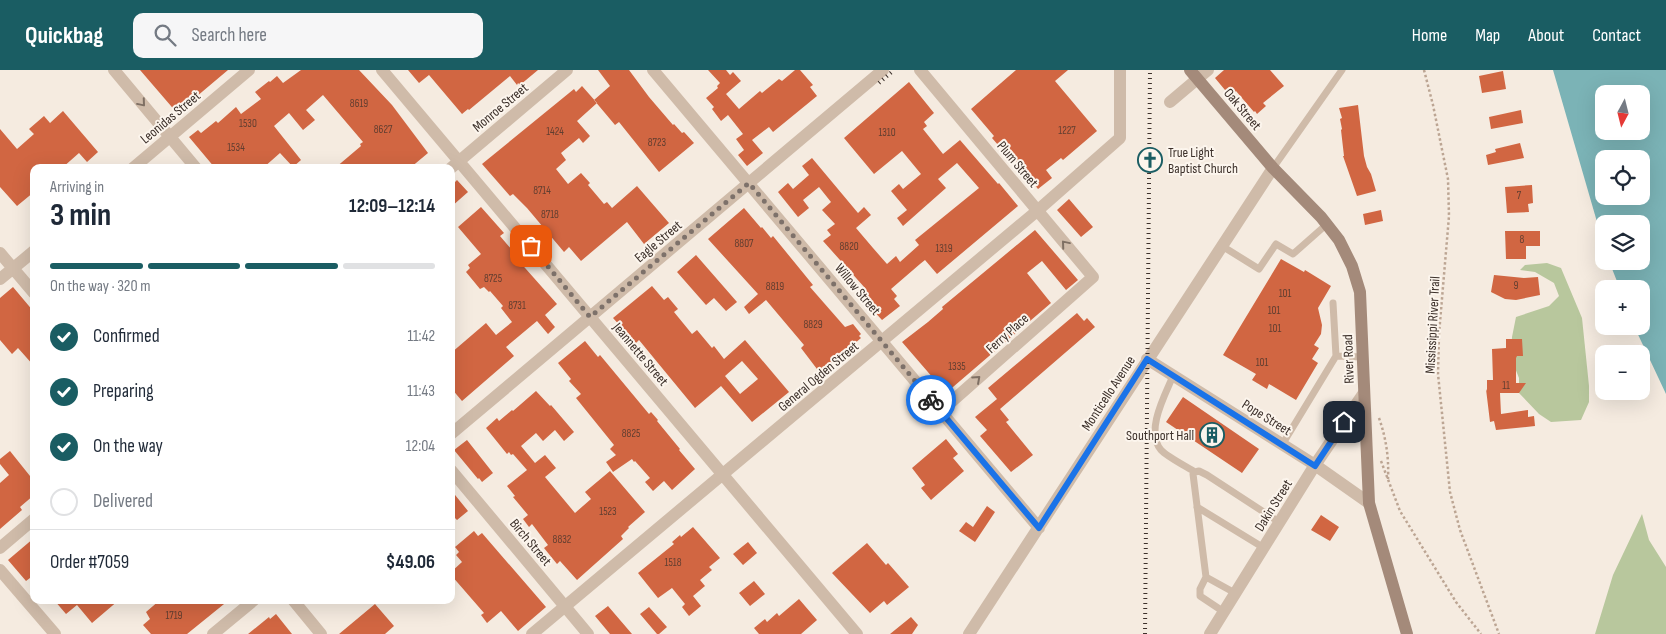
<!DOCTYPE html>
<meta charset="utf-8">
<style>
body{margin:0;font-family:"Sofia Sans Condensed",sans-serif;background:#f6f6f7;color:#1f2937;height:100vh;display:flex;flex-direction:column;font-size:19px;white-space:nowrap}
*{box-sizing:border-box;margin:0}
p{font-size:16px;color:#747a83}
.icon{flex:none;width:28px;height:28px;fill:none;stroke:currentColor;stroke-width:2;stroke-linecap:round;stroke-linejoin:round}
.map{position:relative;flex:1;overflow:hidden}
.sheet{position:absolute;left:30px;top:94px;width:425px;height:440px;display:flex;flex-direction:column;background:#fff;border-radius:10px;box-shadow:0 5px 20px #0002}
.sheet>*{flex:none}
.needle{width:32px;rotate:187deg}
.controls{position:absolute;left:1595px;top:15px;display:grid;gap:10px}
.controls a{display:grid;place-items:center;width:55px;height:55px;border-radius:10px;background:#fff;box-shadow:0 5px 20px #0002;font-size:25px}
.pin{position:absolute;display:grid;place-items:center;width:42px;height:42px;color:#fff;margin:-21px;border-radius:10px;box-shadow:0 2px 8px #0006}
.courier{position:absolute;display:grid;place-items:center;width:50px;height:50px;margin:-25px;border:4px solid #1a73e8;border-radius:50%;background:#fff;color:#222;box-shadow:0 1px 6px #0007}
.summary em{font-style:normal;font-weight:700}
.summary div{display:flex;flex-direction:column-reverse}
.summary{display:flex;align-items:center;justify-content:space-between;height:85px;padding:0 20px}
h1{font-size:32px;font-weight:700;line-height:38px}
.bar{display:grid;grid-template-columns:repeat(4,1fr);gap:8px 5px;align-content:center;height:60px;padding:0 20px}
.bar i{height:6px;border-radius:4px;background:#e0e1e3}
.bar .active{background:#1a5d63}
.bar p{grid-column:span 4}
.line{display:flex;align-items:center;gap:12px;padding:0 20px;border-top:1px solid #e0e1e3}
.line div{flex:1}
ol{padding:0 20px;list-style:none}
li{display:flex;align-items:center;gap:15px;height:55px}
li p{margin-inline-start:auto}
li .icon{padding:5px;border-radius:50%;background:#1a5d63;color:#fff;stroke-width:4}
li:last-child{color:#747a83}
li i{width:28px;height:28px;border:2px solid #e0e1e3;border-radius:50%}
header{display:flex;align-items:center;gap:30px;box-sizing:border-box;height:70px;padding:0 25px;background:#1a5d63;color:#fff}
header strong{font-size:24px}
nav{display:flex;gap:28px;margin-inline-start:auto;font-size:18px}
.search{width:350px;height:45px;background:#f6f6f7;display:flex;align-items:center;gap:12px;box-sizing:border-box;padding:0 18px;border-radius:10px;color:#747a83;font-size:19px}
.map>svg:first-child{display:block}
.green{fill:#b8c79d}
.water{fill:#7bb3b6;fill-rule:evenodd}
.building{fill:#d16642;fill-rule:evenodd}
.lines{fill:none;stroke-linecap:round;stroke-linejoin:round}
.path{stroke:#bca593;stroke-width:2.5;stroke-dasharray:2.5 2.5;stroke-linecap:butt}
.service{stroke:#cfbba9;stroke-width:7}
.minor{stroke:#cfbba9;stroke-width:12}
.secondary{stroke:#a48a7a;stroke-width:12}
.rail{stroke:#3c302a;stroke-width:4;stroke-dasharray:1 4;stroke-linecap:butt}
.oneway{stroke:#7e6f63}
.done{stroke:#7d716a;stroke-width:5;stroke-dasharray:0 9}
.route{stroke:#1a73e8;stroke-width:6}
.labels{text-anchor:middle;stroke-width:4;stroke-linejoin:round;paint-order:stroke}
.number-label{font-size:11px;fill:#613e30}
.street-label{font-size:14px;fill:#3c302a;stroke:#fcf5ed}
.poi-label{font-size:14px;fill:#3c302a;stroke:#fcf5ed;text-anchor:start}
</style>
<header>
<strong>Quickbag</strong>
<div class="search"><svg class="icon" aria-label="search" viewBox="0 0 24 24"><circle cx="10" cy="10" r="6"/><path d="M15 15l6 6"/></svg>Search here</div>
<nav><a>Home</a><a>Map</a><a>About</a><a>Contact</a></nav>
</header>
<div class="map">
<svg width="1666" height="564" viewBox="0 0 1666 564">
<rect width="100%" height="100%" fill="#f5ebe0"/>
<!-- green -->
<path class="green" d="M1547 193 1561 198 1582 248 1589 316V332L1581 350 1551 352 1539 344 1519 323V308L1511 288 1512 267 1516 247 1549 236 1559 226 1554 213 1535 202 1520 200 1525 195Z
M1642 444 1649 470 1666 497V564H1595L1613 505Z"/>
<!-- water -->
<path class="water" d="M1553 0H1666V324L1634 256H1641V219H1620L1609 191H1641V154H1604V176ZM1604 24H1641V61H1604ZM1604 89H1641V126H1604Z"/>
<!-- building -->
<path class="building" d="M140 0H228L177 43Z
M301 0H359L392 35 428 83 410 98H335L361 76 360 74 363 72 323 25 306 40 315 50 303 60 289 43 274 56 301 90 293 97 280 83 263 98H215L189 67 198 60 201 63 216 51 218 53 236 37 241 44 261 29 255 22 269 11 270 12 277 6 283 13Z
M408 0H538L520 15 518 13 517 15 510 6 469 40 468 39 462 44 429 5 419 13Z
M598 0H629L649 27 673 55 674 54 682 63 684 62 694 73 659 102 619 52 615 55 594 30 610 16Z
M708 0H726L730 5 733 2 741 11 726 24 739 39 760 21 762 23 779 9 782 11 795 0H800L813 15 810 17 817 26 773 62 769 57 752 70 763 83 747 96 738 85 744 80 736 69 743 64 728 45 721 51 712 39 714 37 706 28 718 18 717 16 720 13Z
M1016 0H1068L1055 11 1097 61 1063 90 1061 88 1046 100 1052 108 1038 119 1007 80 1005 83 992 68 994 66 971 39Z
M1224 0H1270L1284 16 1263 33 1266 36 1257 44 1255 41 1254 42 1236 21 1230 26 1215 8Z
M1503 1 1506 19 1482 23 1479 6Z
M909 12 934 43 924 52 927 56 923 59 943 84 960 70 998 114 999 113 1018 136 937 204 925 190 920 194 891 219 897 226 894 229 900 236 882 250 871 238 875 235 863 220 865 218 823 171 831 165 827 160 835 154 822 140 831 132 819 117 803 130 809 138 798 147 778 122 788 113 793 119 809 105 802 96 812 88 858 143 864 137 871 145 856 158 873 178 887 194 896 186 900 192 919 175 915 170 979 118 957 93 938 109 946 118 903 156 897 148 907 140 891 121 899 114 903 119 921 104 902 81 874 104 844 68Z
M582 16 597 33 577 51 590 66 583 73 579 68 561 83 566 90 556 99 568 114 581 103 590 113 588 115 604 134 607 132 612 138 637 116 669 153 644 174 627 152 581 191 569 177 564 182 527 138 513 124 510 126 482 94 574 19 576 22Z
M1358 35 1364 86 1367 97 1371 104 1376 121 1357 126 1343 86H1344L1341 60 1342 59 1340 49 1342 48 1339 38Z
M1521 40 1523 53 1491 59 1489 47Z
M63 41 98 82 87 92 79 83 62 98H34V122L17 136 0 117V59L17 79 34 64 29 59 44 46 50 53Z
M1520 73 1524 88 1488 95 1486 85 1496 82 1495 79Z
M457 110 468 122 451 137V116Z
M1532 115 1533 133 1528 134 1529 142 1507 143 1505 117Z
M1069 129 1093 157 1081 167 1057 140Z
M481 137 504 163 500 166 512 180 510 181 557 234 545 245 555 257 548 264 537 251 506 277 514 286 462 331 451 318V283L486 253 496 265 512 252 501 238 503 236 490 221 489 222 484 217 480 219 466 202 470 198 468 195 481 184 458 157Z
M744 138 761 158 762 157 771 168 773 166 813 215 810 217 845 257 853 254 861 264 859 266 861 268 820 303 801 278 804 275 766 230 749 244 744 237 758 224 708 169Z
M1381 140 1383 151 1365 155 1363 144Z
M1035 160 1078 210 1066 220 1042 191 1027 203 1051 233 946 323 902 272 928 252 943 239 942 237Z
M1505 161H1540V176H1526V189H1506Z
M696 185 737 232 726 241 714 228 706 235 677 202Z
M1281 189 1304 202 1305 200 1331 216 1318 238 1322 255 1321 264 1314 275 1319 278 1312 289 1318 293 1296 330 1269 314 1267 319 1252 310 1256 304 1223 285Z
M1494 205 1524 208 1538 207 1540 225 1516 230 1505 229 1491 222Z
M652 216 664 230 668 227 678 239 674 242 692 264 697 260 712 278 714 276 724 289 745 270 789 322 752 352 721 316 695 338 639 270 636 273 613 248ZM742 291 758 309 740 324 725 306Z
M13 217 34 242V296L18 278 12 284 0 270V228Z
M1077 243 1084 251 1087 248 1095 257 1000 339 1009 350 1006 352 1033 385 1011 402 980 366 987 360 975 347 997 329 988 318Z
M1506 269H1522L1523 286H1517L1516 288V313H1526L1519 323H1500L1501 344 1528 340V347L1534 346 1535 356 1496 360 1494 351 1490 352 1486 319 1487 321V310H1493L1492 279 1506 278Z
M585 271 598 287 600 285 649 344 651 342 658 350 657 351 680 379 679 380 695 399 672 420 664 411 653 421 645 412 650 408 635 391 634 392 632 389 613 402 606 392 616 385 610 379 614 375 576 328 581 324 569 311 571 309 558 293Z
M536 321 550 336 551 335 574 362 564 371 555 360 543 371 536 363 521 376 535 393 545 385 556 398 545 407 575 443 591 429 585 422 610 401 645 442 628 457 629 458 621 466 623 469 577 510 560 491 557 494 544 478 548 475 532 454 529 457 523 449 528 445 513 427 515 426 507 416 527 400 513 384 511 385 509 382 507 384 486 358 497 348 499 351 512 340 513 341Z
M1183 327 1259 379 1242 403 1166 352Z
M946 369 958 384 953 388 964 401 931 430 921 418 925 415 912 398Z
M467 370 493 403 482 412 479 408 478 409 454 380Z
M10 381 34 411V425L20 437 22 440 0 459V413L9 405 0 394V389Z
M451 420 468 441 457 450 451 444Z
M987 436 995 442 975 472 959 461 966 452 973 457Z
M1321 445 1339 457 1330 471 1311 460Z
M693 457 720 488 709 497 712 500 700 510 705 516 693 526 701 536 689 546 682 537 685 534 672 518 658 528 638 503 674 474 672 472 680 465 681 467Z
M474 461 478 466 482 463 488 470 546 537 518 561 501 541 487 553 481 545 484 543 451 505V502L462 492 456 485 459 482 455 477Z
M34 468V505L26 511 8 490Z
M748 472 757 483 743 495 733 484Z
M867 473 886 495 888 493 909 517 887 535 884 531 870 543 832 503Z
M754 511 765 524 750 536 739 523Z
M799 529 817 550 801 564H759L754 558 765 549 767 552 777 543 779 546Z
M54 530H119L92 553 77 535 66 544Z
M160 530H229L187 564H151L143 555 150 549 146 542Z
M375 534 394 556 385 564H339Z
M608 536 632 564H610L595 546Z
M649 537 667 557 659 564H657L640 544Z
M276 544 292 564H248L269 547 270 549Z
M911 547 918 555 912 564H890Z"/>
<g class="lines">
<!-- path -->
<path class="path" d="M1424 0 1433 35 1448 109 1449 146 1439 264 1438 304 1450 422 1460 460 1499 564
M1379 348C1386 368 1389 387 1388 409
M1381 391 1400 441 1456 532 1481 564"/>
<!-- service -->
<path class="service" d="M1273 98 1342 0
M1222 176 1259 199 1276 174 1293 184 1327 154
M1333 233 1336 286
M1173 306C1165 325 1145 361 1161 380 1166 386 1187 397 1195 402
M1282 375 1336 286 1363 287
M1197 437 1264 478
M1206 507 1235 523
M1224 542 1200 526V519L1206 507 1193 404 1195 402 1199 401 1207 405 1279 452"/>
<!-- minor -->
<path class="minor" d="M114 0 196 98
M382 0 857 564
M653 0 1039 458
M920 0 1093 207 941 341
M1170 32 1208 0
M133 98 249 0
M451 98 567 0
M0 183 34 223
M0 209 34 181
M1147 289 1315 395 1369 433
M451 364 883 0
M451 400 588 564
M0 478 34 449
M0 500 55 564
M293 530 321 564
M213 564 254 530
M532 564 1037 141 1120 68V0
M969 564 1273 98
M1210 564 1315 395 1364 323"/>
<!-- secondary -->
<path class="secondary" d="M1190 0 1273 98 1321 147 1339 170 1352 196 1360 222 1369 433 1407 564"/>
<!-- rail -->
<path class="rail" d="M879 13 894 0
M1145 564 1150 0"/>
</g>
<!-- one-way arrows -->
<defs><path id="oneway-chevron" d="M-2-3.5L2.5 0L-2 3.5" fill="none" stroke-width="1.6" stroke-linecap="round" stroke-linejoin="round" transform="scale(1.25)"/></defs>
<g class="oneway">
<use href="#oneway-chevron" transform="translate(142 33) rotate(50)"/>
<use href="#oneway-chevron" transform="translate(1065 174) rotate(-130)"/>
<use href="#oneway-chevron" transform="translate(977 309) rotate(-42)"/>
</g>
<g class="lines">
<!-- done -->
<path class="done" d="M531 176 590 247 749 113 931 330"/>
<!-- route -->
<path class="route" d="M931 330 1039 458 1147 289 1315 396 1344 352"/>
</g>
<!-- icons -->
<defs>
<symbol id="church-ring" viewBox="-11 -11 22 22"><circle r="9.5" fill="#fcf5ed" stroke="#1a5d63" stroke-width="1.5"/><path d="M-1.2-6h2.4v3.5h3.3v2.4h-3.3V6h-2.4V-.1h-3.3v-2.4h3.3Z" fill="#1a5d63"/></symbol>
<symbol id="building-ring" viewBox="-11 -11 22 22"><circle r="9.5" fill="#fcf5ed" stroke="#1a5d63" stroke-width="1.5"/><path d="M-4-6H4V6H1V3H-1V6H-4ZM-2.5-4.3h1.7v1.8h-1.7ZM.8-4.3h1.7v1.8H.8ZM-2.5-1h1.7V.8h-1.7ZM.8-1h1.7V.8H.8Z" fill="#1a5d63"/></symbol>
</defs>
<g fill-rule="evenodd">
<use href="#church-ring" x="1136" y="76" width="28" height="28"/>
<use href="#building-ring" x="1198" y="351" width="28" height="28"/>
</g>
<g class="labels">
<!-- number labels -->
<g class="number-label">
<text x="359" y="37">8619</text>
<text x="248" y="57">1530</text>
<text x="383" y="63">8627</text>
<text x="1067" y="64">1227</text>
<text x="555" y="65">1424</text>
<text x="887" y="66">1310</text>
<text x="657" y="76">8723</text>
<text x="236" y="81">1534</text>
<text x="542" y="124">8714</text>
<text x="1519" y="129">7</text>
<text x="550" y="148">8718</text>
<text x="1522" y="173">8</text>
<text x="744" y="177">8807</text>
<text x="849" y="180">8820</text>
<text x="944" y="182">1319</text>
<text x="493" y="212">8725</text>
<text x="1516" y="219">9</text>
<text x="775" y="220">8819</text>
<text x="1285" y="227">101</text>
<text x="517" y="239">8731</text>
<text x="1274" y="244">101</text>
<text x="813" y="258">8829</text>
<text x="1275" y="262">101</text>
<text x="1262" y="296">101</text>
<text x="957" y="300">1335</text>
<text x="1506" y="319">11</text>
<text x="631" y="367">8825</text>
<text x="608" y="445">1523</text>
<text x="562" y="473">8832</text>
<text x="673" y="496">1518</text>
<text x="174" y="549">1719</text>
</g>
<!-- street labels -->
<g class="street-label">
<text transform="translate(500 37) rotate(-40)" y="5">Monroe Street</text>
<text transform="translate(1243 39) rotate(50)" y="5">Oak Street</text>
<text transform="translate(170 47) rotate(-40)" y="5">Leonidas Street</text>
<text transform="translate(1018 94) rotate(50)" y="5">Plum Street</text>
<text transform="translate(658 171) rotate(-40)" y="5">Eagle Street</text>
<text transform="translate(858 219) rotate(50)" y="5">Willow Street</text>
<text transform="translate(1432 255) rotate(-87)" y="5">Mississippi River Trail</text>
<text transform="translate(1007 263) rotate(-42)" y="5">Ferry Place</text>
<text transform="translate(641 284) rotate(50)" y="5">Jeannette Street</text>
<text transform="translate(1348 289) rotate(-92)" y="5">River Road</text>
<text transform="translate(818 306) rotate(-40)" y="5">General Ogden Street</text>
<text transform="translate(1108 323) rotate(-57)" y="5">Monticello Avenue</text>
<text transform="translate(1267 347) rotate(32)" y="5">Pope Street</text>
<text transform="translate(1273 435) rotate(-58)" y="5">Dakin Street</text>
<text transform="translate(531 472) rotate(50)" y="5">Birch Street</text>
</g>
<!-- poi labels -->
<g class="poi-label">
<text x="1168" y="87">True Light<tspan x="1168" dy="16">Baptist Church</tspan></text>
<text x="1194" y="370" text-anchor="end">Southport Hall</text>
</g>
</g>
</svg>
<div class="controls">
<a><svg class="needle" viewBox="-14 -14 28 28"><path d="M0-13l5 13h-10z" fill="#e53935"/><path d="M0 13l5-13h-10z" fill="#747a83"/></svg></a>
<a><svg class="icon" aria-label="locate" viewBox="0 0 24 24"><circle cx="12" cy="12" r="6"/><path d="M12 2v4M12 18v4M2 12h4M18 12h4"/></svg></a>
<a><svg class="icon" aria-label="layers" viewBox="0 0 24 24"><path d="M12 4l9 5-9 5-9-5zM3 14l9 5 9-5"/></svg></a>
<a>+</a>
<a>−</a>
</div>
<div class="pin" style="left:531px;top:176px;background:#ea580c"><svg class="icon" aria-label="bag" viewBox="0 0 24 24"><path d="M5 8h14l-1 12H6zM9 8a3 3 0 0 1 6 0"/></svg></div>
<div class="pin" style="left:1344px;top:352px;background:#1f2937"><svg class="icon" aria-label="home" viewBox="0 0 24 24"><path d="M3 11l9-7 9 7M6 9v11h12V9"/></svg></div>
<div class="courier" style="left:931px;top:330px"><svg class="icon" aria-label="bike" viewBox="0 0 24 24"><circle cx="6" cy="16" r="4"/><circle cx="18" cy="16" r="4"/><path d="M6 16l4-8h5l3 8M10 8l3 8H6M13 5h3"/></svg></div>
<section class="sheet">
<div class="summary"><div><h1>3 min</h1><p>Arriving in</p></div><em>12:09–12:14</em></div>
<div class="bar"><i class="active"></i><i class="active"></i><i class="active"></i><i></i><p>On the way · 320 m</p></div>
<ol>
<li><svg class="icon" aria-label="check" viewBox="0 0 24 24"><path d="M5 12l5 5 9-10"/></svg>Confirmed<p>11:42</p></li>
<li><svg class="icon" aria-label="check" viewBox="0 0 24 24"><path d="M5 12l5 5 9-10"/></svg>Preparing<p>11:43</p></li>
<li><svg class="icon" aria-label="check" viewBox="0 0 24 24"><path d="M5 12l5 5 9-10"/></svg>On the way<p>12:04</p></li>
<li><i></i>Delivered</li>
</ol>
<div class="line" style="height:65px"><div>Order #7059</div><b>$49.06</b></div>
</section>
</div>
